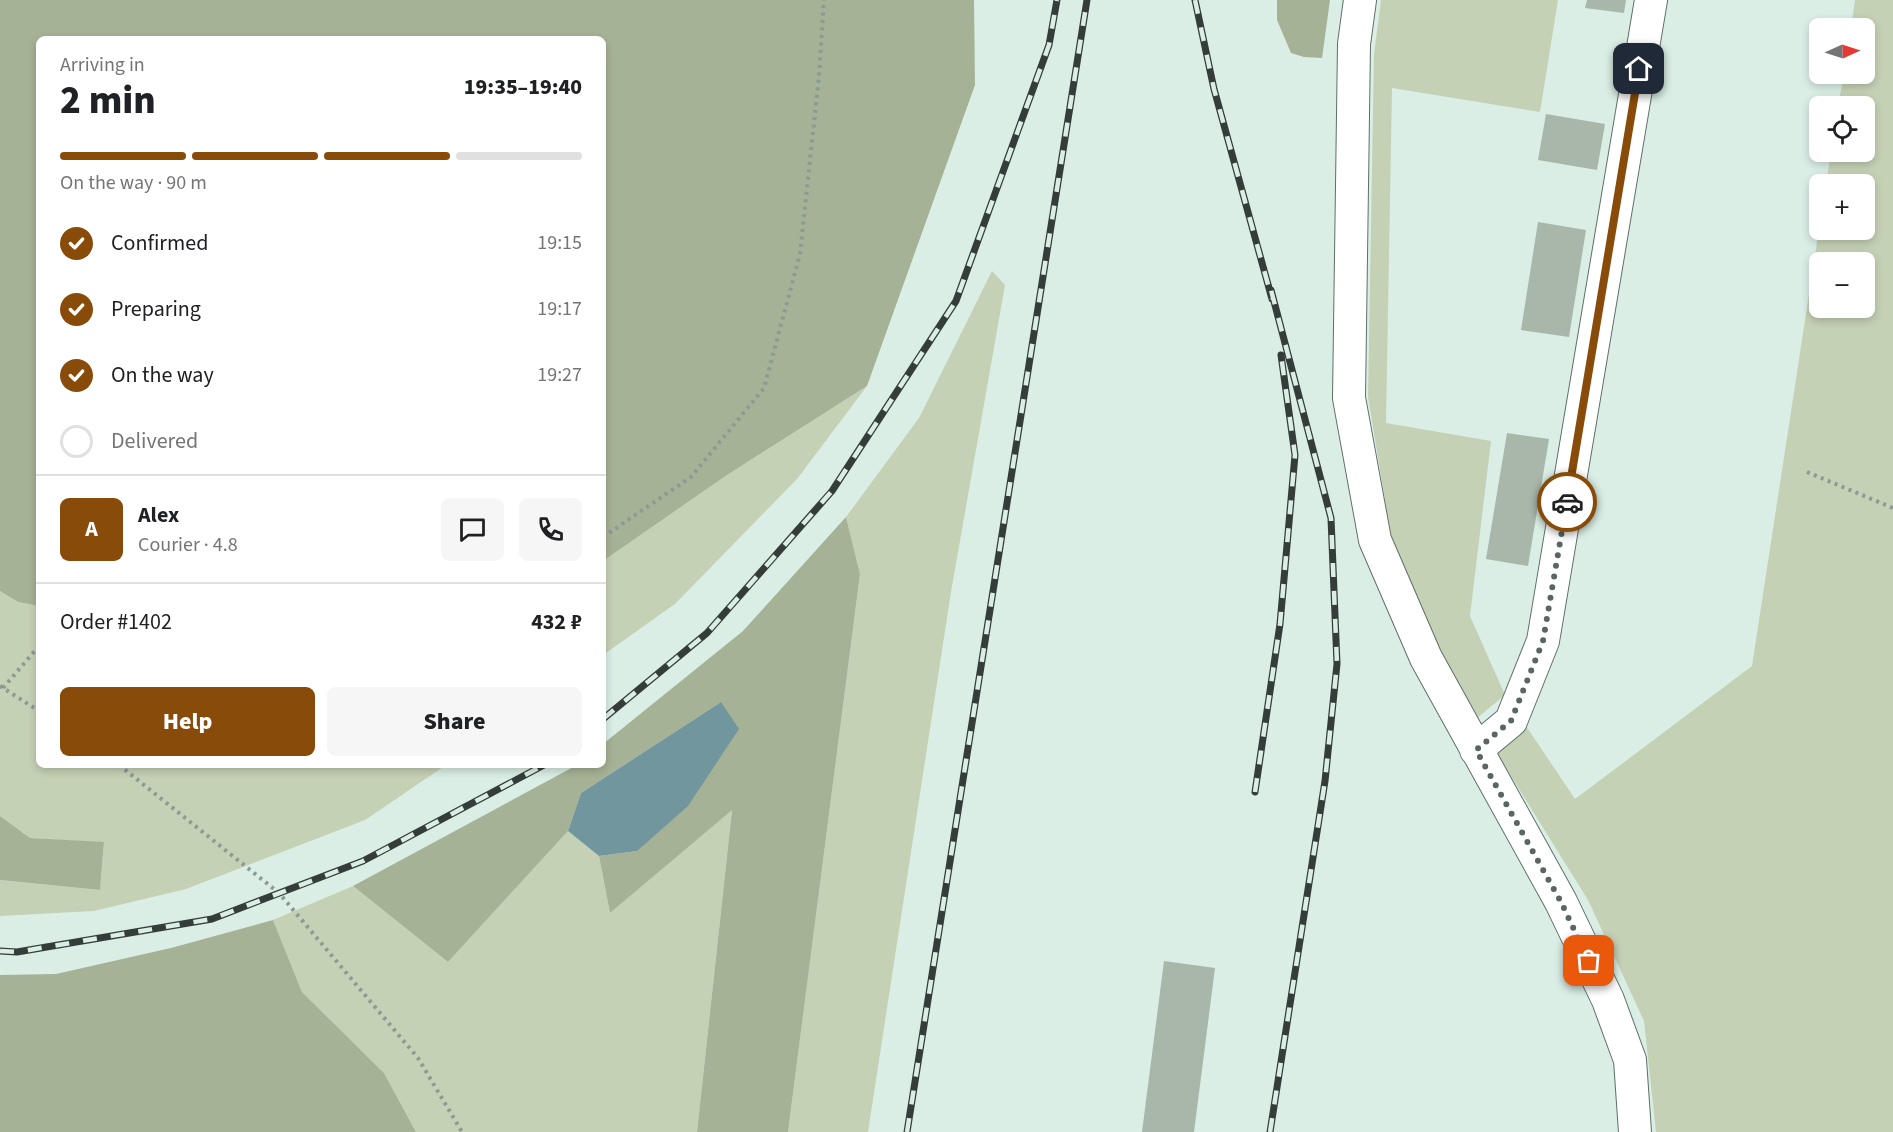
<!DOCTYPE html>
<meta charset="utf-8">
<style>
body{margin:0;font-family:"Source Sans 3",sans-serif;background:#f6f6f6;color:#202124;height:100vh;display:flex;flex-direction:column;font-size:22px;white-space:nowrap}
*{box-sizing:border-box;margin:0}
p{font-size:20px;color:#757577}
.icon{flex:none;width:33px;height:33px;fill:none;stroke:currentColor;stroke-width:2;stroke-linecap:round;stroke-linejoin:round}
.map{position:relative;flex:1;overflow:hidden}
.details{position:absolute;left:36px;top:36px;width:570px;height:732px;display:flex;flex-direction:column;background:#fff;border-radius:9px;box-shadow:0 3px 9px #0003}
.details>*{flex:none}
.needle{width:39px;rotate:87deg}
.buttons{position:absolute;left:1809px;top:18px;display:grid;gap:12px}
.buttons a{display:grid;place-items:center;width:66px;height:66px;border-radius:9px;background:#fff;box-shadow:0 3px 9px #0003;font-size:30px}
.pin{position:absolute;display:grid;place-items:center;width:51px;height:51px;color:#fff;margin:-26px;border-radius:12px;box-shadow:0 3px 9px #0006}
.courier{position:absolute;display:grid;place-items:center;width:60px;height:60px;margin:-30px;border:4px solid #884b09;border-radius:50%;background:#fff;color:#222;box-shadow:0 2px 8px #0007}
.headline em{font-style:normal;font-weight:800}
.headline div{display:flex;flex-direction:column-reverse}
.headline{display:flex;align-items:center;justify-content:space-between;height:102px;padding:0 24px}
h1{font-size:39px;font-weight:800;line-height:45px}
.bar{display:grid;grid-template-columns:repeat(4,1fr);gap:9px 6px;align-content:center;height:72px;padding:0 24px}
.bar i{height:8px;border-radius:4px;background:#e0e0e0}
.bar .selected{background:#884b09}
.bar p{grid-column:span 4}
.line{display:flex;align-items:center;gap:15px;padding:0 24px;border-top:2px solid #e0e0e0}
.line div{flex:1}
.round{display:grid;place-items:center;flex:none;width:63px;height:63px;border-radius:9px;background:#f6f6f6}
ol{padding:0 24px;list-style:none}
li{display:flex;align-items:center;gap:18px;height:66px}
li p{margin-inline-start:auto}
li .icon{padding:6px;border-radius:50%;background:#884b09;color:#fff;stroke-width:4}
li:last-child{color:#757577}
li i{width:33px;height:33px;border:3px solid #e0e0e0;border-radius:50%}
.button{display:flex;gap:12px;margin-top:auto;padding:12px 24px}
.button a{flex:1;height:69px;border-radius:9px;background:#884b09;color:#fff;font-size:24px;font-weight:800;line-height:69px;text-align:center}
.button a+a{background:#f6f6f6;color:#202124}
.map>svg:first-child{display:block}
.green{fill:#c5d1b5;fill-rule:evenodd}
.forest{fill:#a6b295}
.water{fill:#71969e}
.building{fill:#a9b6aa}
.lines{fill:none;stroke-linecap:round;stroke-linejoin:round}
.minor-casing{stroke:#5e6f68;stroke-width:34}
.path{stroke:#8b9a94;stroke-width:4;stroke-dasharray:3 4.5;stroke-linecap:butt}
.minor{stroke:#fff;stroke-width:32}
.rail-casing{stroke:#343d39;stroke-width:7}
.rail{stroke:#daeee6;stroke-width:4.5;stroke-dasharray:14;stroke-linecap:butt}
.done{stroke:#5a6661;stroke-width:6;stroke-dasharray:0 10.8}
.route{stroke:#884b09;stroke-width:8}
</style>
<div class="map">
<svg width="1893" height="1132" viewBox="0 0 1893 1132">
<rect width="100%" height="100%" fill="#daeee6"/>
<!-- green -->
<path class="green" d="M1381 0H1558L1540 112 1392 88 1386 423 1491 441 1470 616 1505 695 1477 718 1434 651 1392 542 1368 397 1374 54Z
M1855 0H1893V1132H1656L1644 1021 1588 900 1496 752 1526 726 1575 799 1752 666 1819 229 1864 230V184H1826L1831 152H1864V106H1838L1844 74H1864V28H1851ZM1820 262H1864V308H1820Z
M992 271 1005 285 951 592 868 1132H788L860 574 846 517 919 418Z
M867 386 797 479 675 604 603 655V561L727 475Z
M0 591 18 602 39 606V765H446L365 820 186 889 94 911 0 916V880L100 890 104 843 30 838 0 816Z
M732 809 697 1132H416L384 1073 302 992 273 920 353 886 448 962 568 831 599 856 610 913Z"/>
<!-- forest -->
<path class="forest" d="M0 0H974L975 85 867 386 727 475 603 561V39H39V606L18 602 0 591Z
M1277 0H1330L1322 58 1304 57 1291 53 1277 20Z
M846 517 860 574 788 1132H697L732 810 610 913 599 856 637 851 721 702 581 793 568 831 448 962 353 886 577 765H603V744L743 631Z
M0 816 30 838 104 842 100 890 0 880Z
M273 920 302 992 384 1073 416 1132H0V975L56 974 171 948Z"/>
<!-- water -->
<path class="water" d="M721 702 739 729 688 806 637 851 599 856 568 831 581 793Z"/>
<!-- building -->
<path class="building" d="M1587 0H1626L1624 13 1585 8Z
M1546 114 1605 124 1597 170 1538 160Z
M1538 222 1586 230 1569 337 1521 330Z
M1507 433 1549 439 1528 566 1486 559Z
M1164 961 1215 968 1194 1132H1142Z"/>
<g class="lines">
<defs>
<path id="minor" d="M1360 0 1354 44 1349 398 1375 540 1426 658 1561 902 1608 1000 1630 1060 1635 1132
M1476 750 1511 721 1543 641 1651 0"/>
</defs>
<!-- minor casing -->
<use href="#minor" class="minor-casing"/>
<!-- path -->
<path class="path" d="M1807 472 1893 508
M603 537 691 477 764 388 800 254 819 76 824 0
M0 686 39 711
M3 688 39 646
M119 765 279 893 418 1058 462 1132"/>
<!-- minor -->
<use href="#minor" class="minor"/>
<defs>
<path id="rail" d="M1195 0 1214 89 1272 299
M603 719 707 633 832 491 956 301 1049 45 1057 0
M1255 792 1280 624 1295 455 1281 355
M0 951 17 952 212 919 363 861 544 765
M907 1132 1087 0
M1270 1132 1325 781 1337 664 1331 518 1271 290"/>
</defs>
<!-- rail casing -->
<use href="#rail" class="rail-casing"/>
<!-- rail -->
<use href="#rail" class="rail"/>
</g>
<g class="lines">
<!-- done -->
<path class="done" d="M1567 502 1543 641 1511 721 1476 750 1561 902 1589 961"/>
<!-- route -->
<path class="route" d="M1567 502 1639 69"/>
</g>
</svg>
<div class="buttons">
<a><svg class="needle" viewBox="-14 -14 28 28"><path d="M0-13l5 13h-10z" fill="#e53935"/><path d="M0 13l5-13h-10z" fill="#757577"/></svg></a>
<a><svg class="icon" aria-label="locate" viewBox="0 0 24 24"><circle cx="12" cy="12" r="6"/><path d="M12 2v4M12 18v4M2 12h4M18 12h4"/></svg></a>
<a>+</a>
<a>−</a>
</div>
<div class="pin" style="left:1589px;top:961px;background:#ea580c"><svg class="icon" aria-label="bag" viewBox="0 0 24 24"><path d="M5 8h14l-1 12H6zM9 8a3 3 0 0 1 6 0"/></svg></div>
<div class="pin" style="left:1639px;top:69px;background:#1f2937"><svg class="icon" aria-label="home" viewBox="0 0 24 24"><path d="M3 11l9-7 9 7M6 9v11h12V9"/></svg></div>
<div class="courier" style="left:1567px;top:502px"><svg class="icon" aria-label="car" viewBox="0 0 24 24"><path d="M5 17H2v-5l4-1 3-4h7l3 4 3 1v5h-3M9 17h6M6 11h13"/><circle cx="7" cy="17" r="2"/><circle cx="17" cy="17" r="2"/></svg></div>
<section class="details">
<div class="headline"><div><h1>2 min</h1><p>Arriving in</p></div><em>19:35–19:40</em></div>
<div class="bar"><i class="selected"></i><i class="selected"></i><i class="selected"></i><i></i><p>On the way · 90 m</p></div>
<ol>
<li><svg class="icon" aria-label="check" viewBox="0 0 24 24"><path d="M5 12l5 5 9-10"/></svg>Confirmed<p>19:15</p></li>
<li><svg class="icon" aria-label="check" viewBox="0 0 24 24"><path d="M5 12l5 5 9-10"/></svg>Preparing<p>19:17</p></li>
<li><svg class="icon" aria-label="check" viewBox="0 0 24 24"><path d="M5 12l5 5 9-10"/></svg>On the way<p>19:27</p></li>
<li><i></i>Delivered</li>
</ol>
<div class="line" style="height:108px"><b class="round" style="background:#884b09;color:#fff">A</b><div><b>Alex</b><p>Courier · 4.8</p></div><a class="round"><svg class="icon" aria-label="chat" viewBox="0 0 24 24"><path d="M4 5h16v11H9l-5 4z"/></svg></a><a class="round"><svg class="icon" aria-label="phone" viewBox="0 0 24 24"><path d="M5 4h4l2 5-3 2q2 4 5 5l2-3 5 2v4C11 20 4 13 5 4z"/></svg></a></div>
<div class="line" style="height:78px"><div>Order #1402</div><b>432 ₽</b></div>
<div class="button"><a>Help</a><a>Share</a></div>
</section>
</div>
